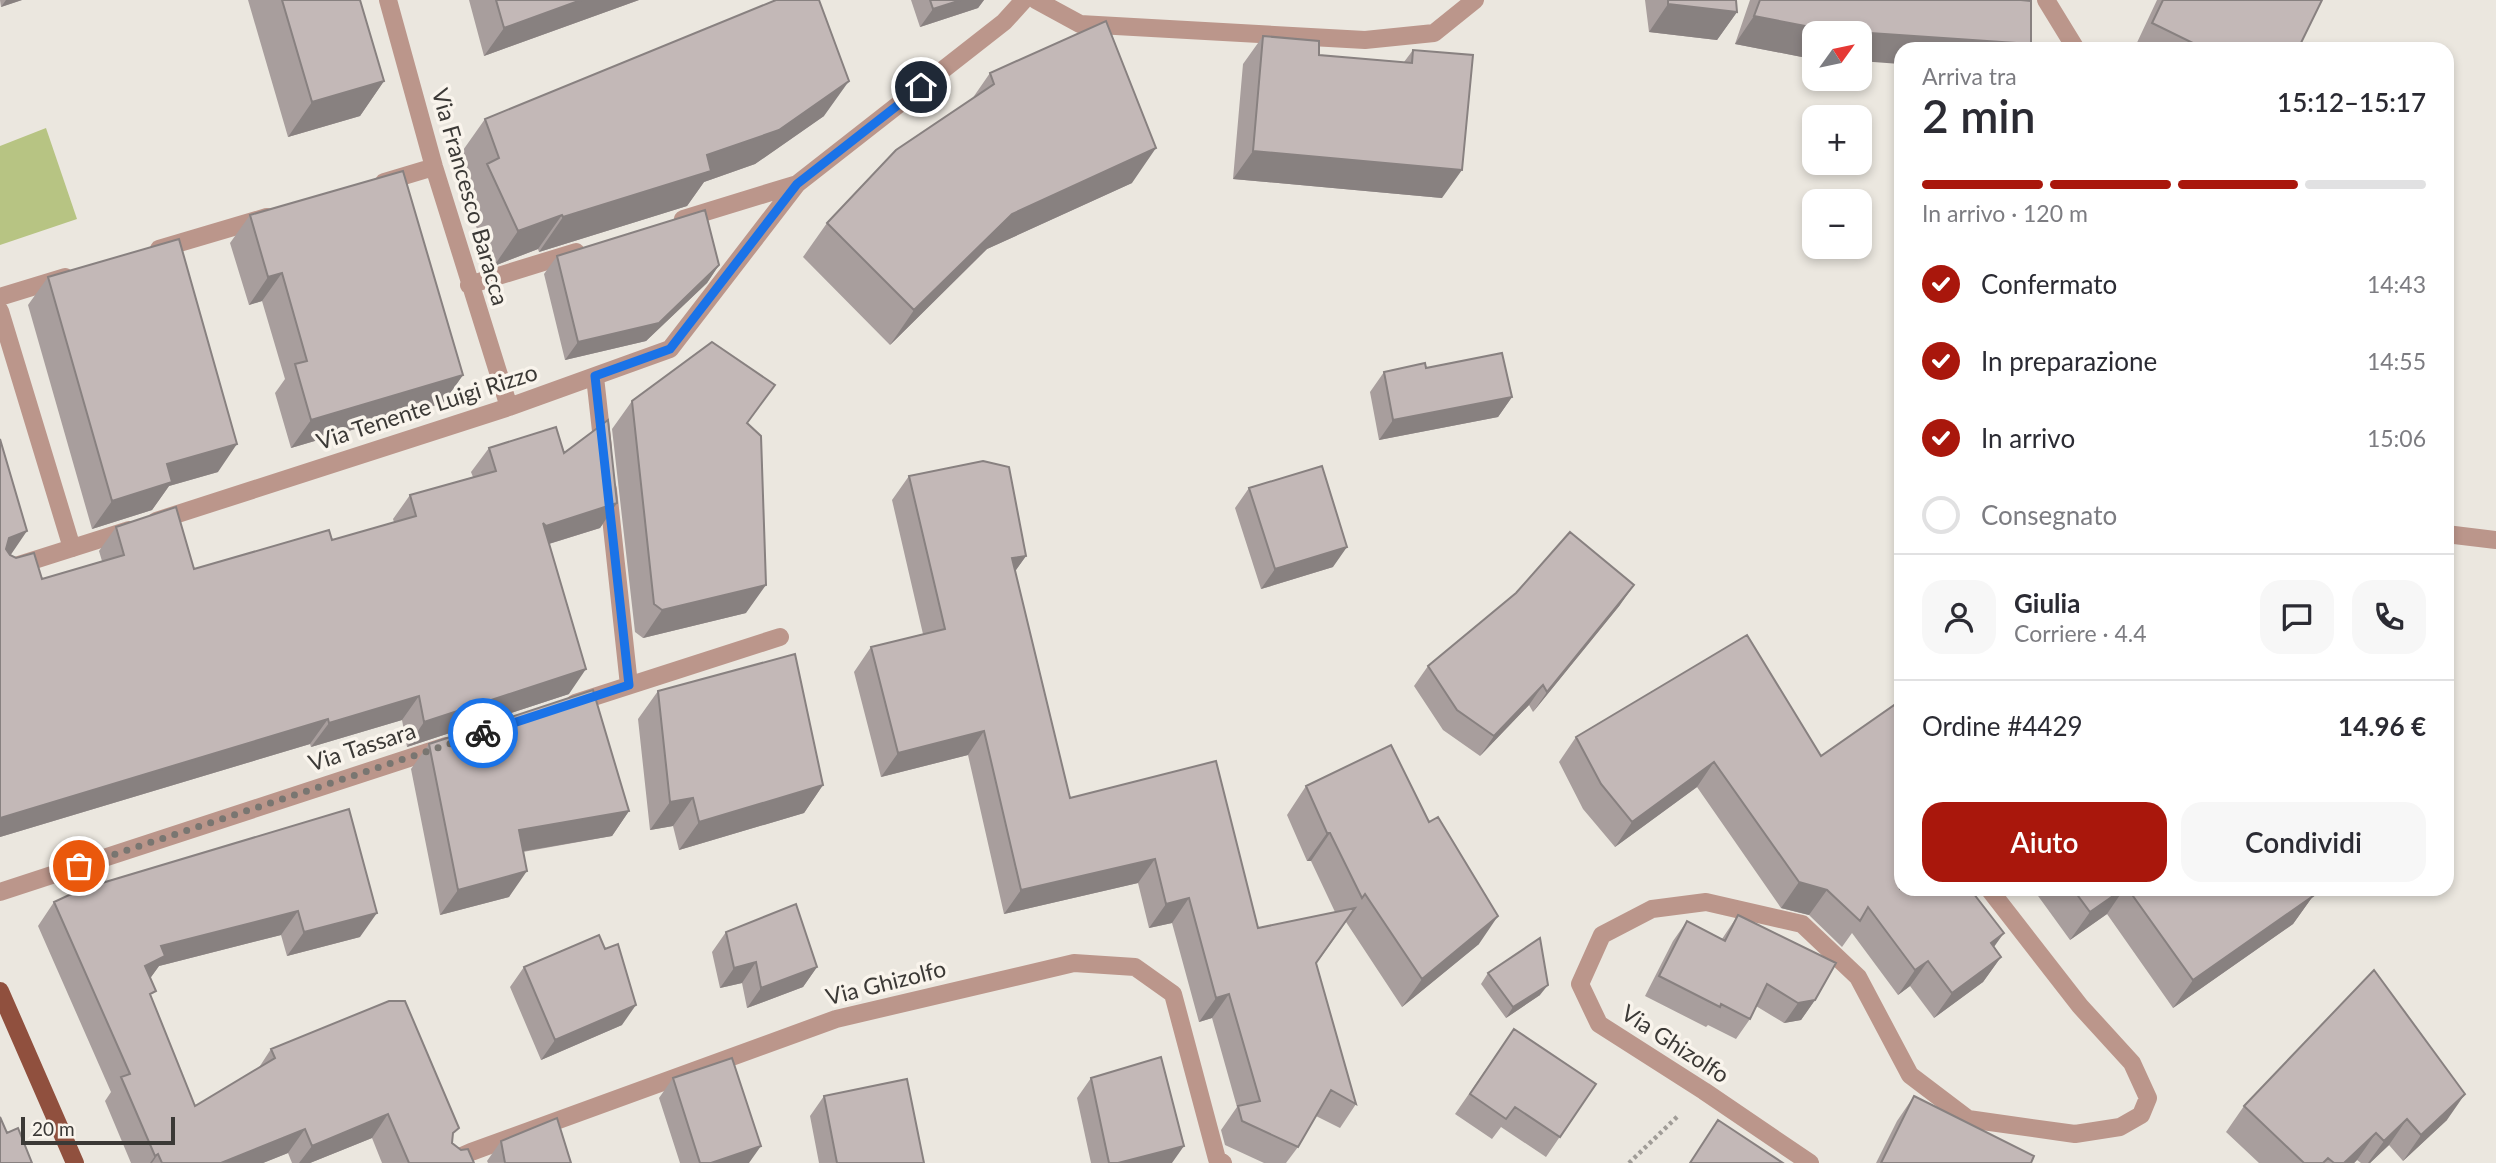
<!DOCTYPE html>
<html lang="it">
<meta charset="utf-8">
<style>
body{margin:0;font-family:Lato,sans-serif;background:#f7f7f7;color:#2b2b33;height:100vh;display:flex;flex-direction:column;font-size:26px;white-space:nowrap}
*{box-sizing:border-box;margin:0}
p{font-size:23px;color:#7c7c81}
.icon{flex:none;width:38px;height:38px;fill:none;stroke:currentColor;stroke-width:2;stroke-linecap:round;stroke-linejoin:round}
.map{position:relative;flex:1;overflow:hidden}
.panel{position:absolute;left:1894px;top:42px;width:560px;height:854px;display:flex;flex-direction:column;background:#fff;border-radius:21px;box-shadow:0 4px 10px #0003}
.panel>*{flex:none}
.needle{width:46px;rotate:57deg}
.tools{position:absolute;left:1802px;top:21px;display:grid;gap:14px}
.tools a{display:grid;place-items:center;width:70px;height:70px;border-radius:14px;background:#fff;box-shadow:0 4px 10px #0003;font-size:35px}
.scale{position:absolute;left:21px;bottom:18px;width:154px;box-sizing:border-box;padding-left:7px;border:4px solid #3b3936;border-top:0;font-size:19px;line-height:24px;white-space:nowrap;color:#3b3936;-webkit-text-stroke:5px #f9f4ec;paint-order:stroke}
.pin{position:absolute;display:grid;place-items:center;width:60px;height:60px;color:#fff;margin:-30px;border:4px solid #fff;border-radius:50%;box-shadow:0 2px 7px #0007}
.courier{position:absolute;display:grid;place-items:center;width:70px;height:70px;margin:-35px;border:5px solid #1a73e8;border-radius:50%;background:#fff;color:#222;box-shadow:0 2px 9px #0007}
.headline em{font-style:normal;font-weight:600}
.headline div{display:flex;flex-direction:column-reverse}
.headline{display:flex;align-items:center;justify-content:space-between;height:119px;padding:0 28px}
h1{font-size:46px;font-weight:600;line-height:52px}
.bar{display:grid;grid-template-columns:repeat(4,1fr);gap:10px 7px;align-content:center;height:84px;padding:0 28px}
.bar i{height:9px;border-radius:5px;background:#e1e1e2}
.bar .current{background:#a9170c}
.bar p{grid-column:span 4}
.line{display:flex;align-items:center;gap:18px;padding:0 28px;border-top:2px solid #e1e1e2}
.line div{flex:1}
.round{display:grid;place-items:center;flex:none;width:74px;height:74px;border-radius:21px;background:#f7f7f7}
ol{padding:0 28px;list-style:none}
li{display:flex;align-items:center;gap:21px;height:77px}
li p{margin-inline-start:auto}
li .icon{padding:7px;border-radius:50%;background:#a9170c;color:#fff;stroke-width:4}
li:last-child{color:#7c7c81}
li i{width:38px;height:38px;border:4px solid #e1e1e2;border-radius:50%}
.cta{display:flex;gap:14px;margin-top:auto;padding:14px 28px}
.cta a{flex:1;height:80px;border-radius:21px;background:#a9170c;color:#fff;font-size:28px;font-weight:600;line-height:80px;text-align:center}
.cta a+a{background:#f7f7f7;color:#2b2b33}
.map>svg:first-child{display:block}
.green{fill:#b7c483}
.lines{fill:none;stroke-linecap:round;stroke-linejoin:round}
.path{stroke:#a09c97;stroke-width:4.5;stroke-dasharray:3.5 3.5;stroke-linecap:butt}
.lane{stroke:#bb968b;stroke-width:18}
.street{stroke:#bb968b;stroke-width:18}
.primary{stroke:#90503e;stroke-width:18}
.wall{fill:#a89e9d}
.shaded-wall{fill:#888180}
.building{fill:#c3b8b7;stroke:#888180;stroke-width:2}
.done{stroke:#797671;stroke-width:7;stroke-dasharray:0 12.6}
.route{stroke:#1a73e8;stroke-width:9}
.labels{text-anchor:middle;stroke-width:7;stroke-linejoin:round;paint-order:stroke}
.street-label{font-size:23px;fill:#3b3936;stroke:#f9f4ec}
</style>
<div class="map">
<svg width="2496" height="1163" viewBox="0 0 2496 1163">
<rect width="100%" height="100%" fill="#ebe7df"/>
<!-- green -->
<path class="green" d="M46 128 77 219 0 245V146Z"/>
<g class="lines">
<!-- path -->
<path class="path" d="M1629 1163 1678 1116"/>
<!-- lane -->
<path class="lane" d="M0 311 72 548
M2446 534 2496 540"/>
<!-- street -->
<path class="street" d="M388 0 434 167 509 407
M1036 0 1080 24 1365 40 1434 33 1475 0
M2046 0 2076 49
M384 182 434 167
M683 219 797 184
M159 249 267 217
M469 285 576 252
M0 297 65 277
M595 377 603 449
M608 490 629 685
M156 521 509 407 670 349 797 184 1004 22 1024 0
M0 571 129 530
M575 703 780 637
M0 892 446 746
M446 1163 471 1152 836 1019 1074 963 1135 967 1173 994 1217 1159 1223 1163
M1810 1163 1704 1091 1599 1024 1580 984 1602 935 1652 909 1706 902 1802 924 1858 977 1910 1075 1968 1119 2075 1134 2120 1127 2141 1115 2148 1098 2132 1063 2080 1006 1989 889"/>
<!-- primary -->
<path class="primary" d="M0 991 75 1163"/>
</g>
<!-- wall -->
<path class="wall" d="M0 0H22L1 7Z
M248 0H360L384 81 360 116 288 137Z
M469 0H639L484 56Z
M911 0H984L978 8 920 27Z
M1645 0H1736L1737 12 1717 40 1649 32Z
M1750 0H2021L2031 44 2027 49H1900L1815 33V58H1807L1735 44Z
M2157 0H2322L2298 49H2134Z
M1263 36 1319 55 1404 62 1413 50 1442 198 1233 179 1243 64Z
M990 73 1132 183 987 249 890 345 803 257 827 223 972 99Z
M824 116 755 164 704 182 687 206 539 252 538 249 494 266 463 198 472 184 461 153 485 119Z
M250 215 463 375 443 403 291 448 275 393 285 379 262 301 249 305 230 243Z
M557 256 719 265 707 283 646 341 565 360 544 274Z
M48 277 218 472 169 486 152 510 92 529 28 305Z
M1426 368 1512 397 1498 417 1379 440 1370 392 1384 372Z
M632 401 747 424 746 613 643 638 635 632 612 429Z
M0 439 10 555 42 579 102 561 99 551 116 527 194 569 332 540 394 522 393 519 410 495 473 477 471 472 489 448 564 453 617 503 600 528 549 544 569 694 407 747 402 720 311 747 310 744 0 837Z
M909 476 1026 556 1015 571 1070 798 1258 928 1335 912 1311 861H1307L1287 815 1306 786 1479 944 1402 1007 1346 922 1316 964 1356 1104 1340 1128 1316 1116 1298 1147 1286 1163H1264L1225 1145 1221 1130 1237 1107 1212 1018 1199 1022 1172 923 1149 928 1138 883 1004 914 968 755 881 777 854 672 871 647 923 634 892 500Z
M1249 488 1333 567 1261 589 1235 508Z
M1620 605 1533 712 1529 705 1480 756 1443 730 1414 686 1428 666Z
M1747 635 1900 889 1994 947 2001 957 1983 982 1934 1018 1910 986 1898 995 1852 933 1842 947 1809 915 1781 908 1697 787 1615 847 1583 809 1559 762 1576 737Z
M658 691 823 785 804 813 679 850 673 826 650 830 638 719Z
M429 744 629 811 612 836 523 852 509 897 440 915 411 769Z
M349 809 360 937 287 956 281 935 159 966 150 978 151 998 195 1106 258 1069 271 1049 453 1137 452 1143 474 1163H382L372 1138 310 1163H292L288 1153 263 1163H131L105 1101 111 1092 38 926 54 902Z
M2033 889H2308L2313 896 2293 924 2173 1008 2107 914 2070 940Z
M1738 915 1815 1000 1801 1020 1784 1023 1756 1006 1750 1019 1736 1039 1708 1025 1706 1027 1645 996 1673 941 1687 921 1722 939Z
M726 932 817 967 803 987 747 1008 742 983 720 988 712 952Z
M524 967 622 1025 541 1060 510 987Z
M1488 973 1540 995 1506 1018 1481 984Z
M1514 1029 1596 1084 1546 1157 1501 1127 1492 1139 1455 1114Z
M673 1078 749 1163H680L659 1098Z
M1091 1078 1172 1163H1091L1077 1098Z
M824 1096 924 1163H819L810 1116Z
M1914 1096 2031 1163H1876L1897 1121Z
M2244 1106 2447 1120 2403 1161 2389 1145 2370 1163H2361L2357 1160 2354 1163H2259L2226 1132Z
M501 1141 571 1163H488L487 1161Z"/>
<!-- shaded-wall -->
<path class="shaded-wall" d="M6 0H22L1 7Z
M581 0H639L484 56 504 28Z
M961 0H984L978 8 920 27 933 9Z
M1668 4 1737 12 1717 40 1649 32Z
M1754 16 2031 44 2027 49H1900V64L1860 61V33H1815V58H1807L1735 44Z
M384 81 360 116 288 137 312 102Z
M849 81 824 116 755 164 704 182 687 206 539 252 563 217 707 155Z
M1156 148 1132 183 987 249 890 345 914 310 1012 214Z
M1253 151 1462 170 1442 198 1233 179Z
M562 215 538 249 494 266 518 231Z
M719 265 707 283 646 341 565 360 578 342Z
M282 273 262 301 249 305 268 277Z
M463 375 443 403 291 448 311 420Z
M1512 397 1498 417 1379 440 1393 420Z
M237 444 218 472 169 486 152 510 92 529 112 501 167 464Z
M617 503 600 528 529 550 546 526Z
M27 531 10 556 0 560 9 538Z
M1347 547 1333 567 1261 589 1275 569Z
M1026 556 1009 580 1012 558Z
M766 585 746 613 643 638 662 610Z
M1634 585 1620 605 1533 712 1547 692Z
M586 669 569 694 407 747 424 722Z
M1543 685 1529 705 1480 756 1494 736Z
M419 696 402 720 311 747 329 723Z
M328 719 310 744 0 837V818Z
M984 731 968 755 881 777 898 753Z
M1714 762 1697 787 1615 847 1632 822Z
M823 785 804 813 679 850 699 822Z
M693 798 673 826 650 830 670 802Z
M629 811 612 836 501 855 519 830Z
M1327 833H1330L1311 861H1307Z
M1155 859 1138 883 1004 914 1021 890Z
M527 871 509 897 440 915 458 890Z
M1799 882 1827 890 1809 915 1781 908Z
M2123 889H2124L2107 914 2070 940 2090 912Z
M2313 896 2293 924 2173 1008 2193 980Z
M1189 898 1172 923 1149 928 1166 904Z
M298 911 281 935 159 966 149 980 145 966 161 946Z
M377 913 360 937 287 956 304 932Z
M1498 916 1479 944 1402 1007 1422 979Z
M2004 933 1986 958 1991 943Z
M2001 957 1983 982 1934 1018 1952 993Z
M1928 961 1910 986 1898 995 1915 970Z
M756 962 742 983 720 988 734 968Z
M817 967 803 987 747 1008 761 988Z
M1548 985 1540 995 1506 1018 1513 1007Z
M1229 994 1212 1018 1199 1022 1216 998Z
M1815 1000 1801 1020 1784 1023 1798 1003Z
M636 1005 622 1025 541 1060 555 1040Z
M2465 1094 2447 1120 2403 1161 2421 1135Z
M388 1114 372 1138 310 1163H299L312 1146Z
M2407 1119 2389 1145 2370 1163H2368L2384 1141Z
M305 1129 288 1153 263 1163H221Z
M2376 1133 2357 1160 2354 1163H2344Z
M761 1146 749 1163H711Z
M1184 1146 1172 1163H1118Z
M158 1154 152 1163H150L155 1156Z"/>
<!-- building -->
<path class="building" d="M282 0H360L384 81 312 102Z
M496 0H581L504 28Z
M776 0H819L849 81 779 130 707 155 711 171 563 217 562 215 518 231 487 164 499 158 485 119Z
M930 0H961L933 9Z
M1668 0H1736L1737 12 1668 4Z
M1760 0H2021L2031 1V44L1826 30 1754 16Z
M2163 0H2322L2298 49H2205L2152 23Z
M1106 21 1156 148 1012 214 914 310 827 223 896 150 994 84 990 73Z
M1263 36 1319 41V55L1412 63 1413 50 1473 55 1462 170 1253 151Z
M403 171 463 375 311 420 295 364 307 361 282 273 268 277 250 215Z
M705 210 719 265 659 323 578 342 557 256Z
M179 239 237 444 167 464 172 482 112 501 48 277Z
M712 342 775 385 747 423 761 436 766 585 662 610 654 604 632 401Z
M1502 353 1512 397 1393 420 1384 372 1425 363 1426 368Z
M608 420 617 503 546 526 543 523 586 669 424 722 419 696 329 723 328 719 0 818V439L27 531 9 538 6 549 10 555 16 558 34 553 42 579 124 555 116 527 176 507 194 569 329 530 332 540 416 516 410 495 496 471 489 448 556 427 564 453Z
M983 461 1009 467 1026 556 1012 558 1070 798 1216 761 1258 928 1355 908 1316 963 1356 1104 1331 1090 1298 1147 1242 1121 1238 1106 1260 1101 1229 994 1216 998 1189 898 1166 904 1155 859 1021 890 984 731 898 753 871 647 945 629 909 476Z
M1322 466 1347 547 1275 569 1249 488Z
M1570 532 1634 585 1547 692 1543 685 1494 736 1457 710 1428 666 1516 593Z
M1747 635 1821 756 1900 701V889H1970L2004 933 1991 943 2001 957 1952 993 1928 961 1915 970 1868 907 1860 921 1827 890 1799 882 1714 762 1632 822 1601 784 1576 737Z
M795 654 823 785 699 822 693 798 670 802 658 691Z
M593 690 629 811 519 830 527 871 458 890 429 744Z
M1391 745 1429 822 1438 817 1498 916 1422 979 1365 894 1362 898 1330 833H1327L1306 786Z
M349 809 377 913 304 932 298 911 161 946 165 956 145 966 156 991 150 994 195 1106 275 1058 271 1049 389 1001H405L459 1128 453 1133 452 1143 461 1150 468 1149 474 1163H409L388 1114 312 1146 305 1129 221 1163H162L158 1154 155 1156 121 1077 130 1074 54 902 82 889Z
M2073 889H2123L2090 912Z
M2128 889H2308L2313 896 2193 980Z
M796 904 817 967 761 988 756 962 734 968 726 932Z
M1738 915 1836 963 1815 1000 1798 1003 1767 984 1750 1019 1721 1004 1720 1007 1659 976 1687 921 1725 941Z
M599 935 605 949 618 944 636 1005 555 1040 524 967Z
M1540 938 1548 985 1513 1007 1488 973Z
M2374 970 2465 1094 2421 1135 2407 1119 2384 1141 2376 1133 2344 1163H2334L2328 1158 2323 1163H2304L2244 1106Z
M1514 1029 1596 1084 1560 1137 1515 1107 1506 1119 1470 1094Z
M1161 1057 1184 1146 1118 1163H1109L1091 1078Z
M732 1058 761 1146 711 1163H700L673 1078Z
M907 1079 924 1163H837L824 1096Z
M1914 1096 2034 1156 2031 1163H1881Z
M0 1117 7 1133 18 1128 32 1163H0Z
M557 1118 571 1163H505L501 1141Z
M1718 1120 1783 1163H1690Z"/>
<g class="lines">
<!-- done -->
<path class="done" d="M79 866 483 733"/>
<!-- route -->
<path class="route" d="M483 733 629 685 595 376 670 349 797 184 921 87"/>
</g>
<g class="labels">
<!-- street labels -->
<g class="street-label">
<text transform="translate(470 197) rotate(74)" y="8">Via Francesco Baracca</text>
<text transform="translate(427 407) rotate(-18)" y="8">Via Tenente Luigi Rizzo</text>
<text transform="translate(362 747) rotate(-18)" y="8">Via Tassara</text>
<text transform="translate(886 983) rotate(-14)" y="8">Via Ghizolfo</text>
<text transform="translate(1675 1044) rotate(33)" y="8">Via Ghizolfo</text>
</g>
</g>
</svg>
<div class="tools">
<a><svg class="needle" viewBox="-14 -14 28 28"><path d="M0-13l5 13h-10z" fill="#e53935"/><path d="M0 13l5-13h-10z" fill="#7c7c81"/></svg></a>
<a>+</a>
<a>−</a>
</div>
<div class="scale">20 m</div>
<div class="pin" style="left:79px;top:866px;background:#ea580c"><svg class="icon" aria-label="bag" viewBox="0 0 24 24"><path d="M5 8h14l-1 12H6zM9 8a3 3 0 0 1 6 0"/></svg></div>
<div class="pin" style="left:921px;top:87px;background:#1f2937"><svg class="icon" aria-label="home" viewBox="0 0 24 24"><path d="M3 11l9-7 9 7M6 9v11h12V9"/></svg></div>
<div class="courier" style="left:483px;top:733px"><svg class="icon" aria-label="bike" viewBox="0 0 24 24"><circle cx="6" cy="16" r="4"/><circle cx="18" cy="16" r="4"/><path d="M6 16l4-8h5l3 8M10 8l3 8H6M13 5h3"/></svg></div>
<section class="panel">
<div class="headline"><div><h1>2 min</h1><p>Arriva tra</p></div><em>15:12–15:17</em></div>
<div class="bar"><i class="current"></i><i class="current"></i><i class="current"></i><i></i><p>In arrivo · 120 m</p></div>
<ol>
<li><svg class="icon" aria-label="check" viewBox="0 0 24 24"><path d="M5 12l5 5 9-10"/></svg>Confermato<p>14:43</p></li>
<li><svg class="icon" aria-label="check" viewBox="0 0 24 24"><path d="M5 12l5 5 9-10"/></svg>In preparazione<p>14:55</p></li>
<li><svg class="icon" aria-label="check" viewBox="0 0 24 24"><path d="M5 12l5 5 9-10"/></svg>In arrivo<p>15:06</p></li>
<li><i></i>Consegnato</li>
</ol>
<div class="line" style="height:126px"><a class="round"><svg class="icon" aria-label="person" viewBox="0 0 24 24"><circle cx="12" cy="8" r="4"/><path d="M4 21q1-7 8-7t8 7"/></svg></a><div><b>Giulia</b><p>Corriere · 4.4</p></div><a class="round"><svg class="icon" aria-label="chat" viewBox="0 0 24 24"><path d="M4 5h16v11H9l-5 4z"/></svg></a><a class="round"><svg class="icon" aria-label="phone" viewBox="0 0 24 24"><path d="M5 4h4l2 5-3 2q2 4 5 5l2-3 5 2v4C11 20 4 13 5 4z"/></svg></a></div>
<div class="line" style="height:91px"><div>Ordine #4429</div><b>14.96 €</b></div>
<div class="cta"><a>Aiuto</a><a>Condividi</a></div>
</section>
</div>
